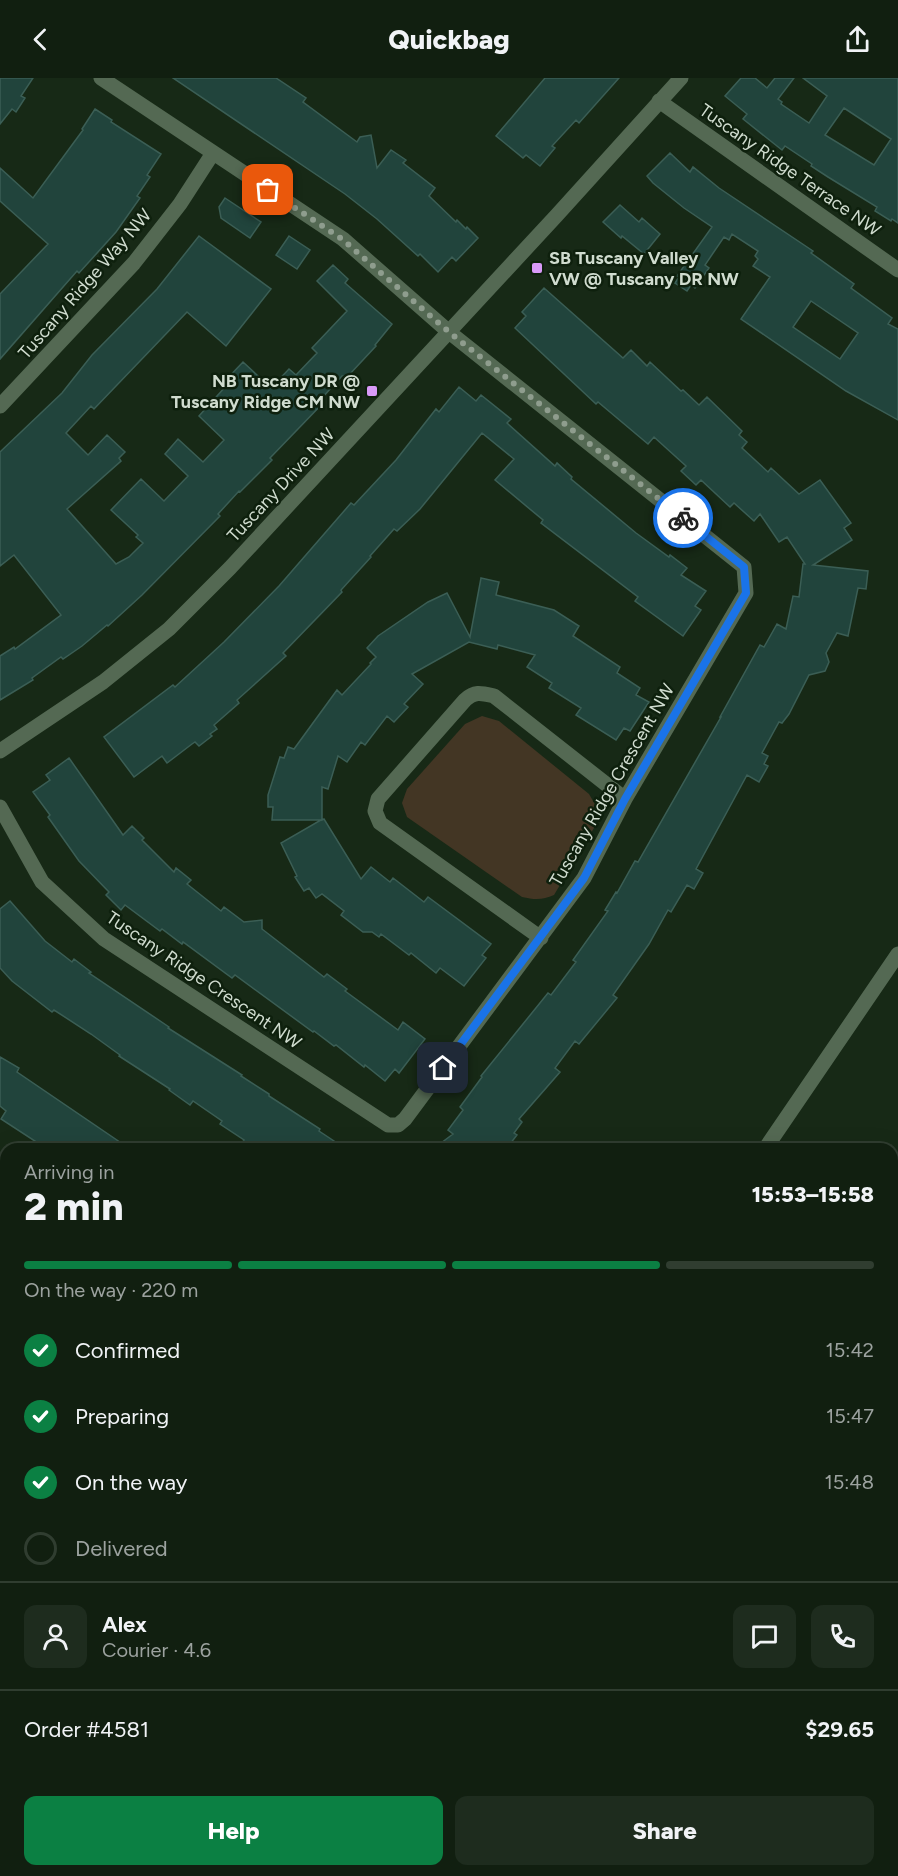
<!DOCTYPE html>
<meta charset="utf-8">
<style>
body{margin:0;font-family:Figtree,sans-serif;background:#1e2c1e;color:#f1f3f6;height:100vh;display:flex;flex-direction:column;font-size:22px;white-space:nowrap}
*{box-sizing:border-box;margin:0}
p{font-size:20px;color:#9ca29f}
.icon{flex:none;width:33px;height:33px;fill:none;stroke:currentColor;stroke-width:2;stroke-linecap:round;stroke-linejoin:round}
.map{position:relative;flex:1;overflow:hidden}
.panel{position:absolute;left:0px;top:1065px;width:898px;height:734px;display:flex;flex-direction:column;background:#111f10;border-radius:18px 18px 0 0;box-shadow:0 6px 24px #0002,0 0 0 2px #303d30}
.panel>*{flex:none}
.pin{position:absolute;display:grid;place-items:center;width:51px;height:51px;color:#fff;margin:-26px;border-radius:12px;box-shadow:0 3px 9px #0006}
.courier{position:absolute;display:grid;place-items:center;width:60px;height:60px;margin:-30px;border:4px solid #1a73e8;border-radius:50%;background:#fff;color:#222;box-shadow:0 2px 8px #0007}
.summary em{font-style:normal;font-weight:800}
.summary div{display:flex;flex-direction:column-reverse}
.summary{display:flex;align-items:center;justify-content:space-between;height:102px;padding:0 24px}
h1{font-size:39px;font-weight:800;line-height:45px}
.bar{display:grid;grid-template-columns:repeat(4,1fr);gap:9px 6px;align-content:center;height:72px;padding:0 24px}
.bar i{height:8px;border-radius:4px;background:#303d30}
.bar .current{background:#0b8043}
.bar p{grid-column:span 4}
.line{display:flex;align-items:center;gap:15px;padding:0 24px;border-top:2px solid #303d30}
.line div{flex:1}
.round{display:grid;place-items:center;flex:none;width:63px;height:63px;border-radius:12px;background:#1e2c1e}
ol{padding:0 24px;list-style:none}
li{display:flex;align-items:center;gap:18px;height:66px}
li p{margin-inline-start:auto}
li .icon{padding:6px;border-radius:50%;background:#0b8043;color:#fff;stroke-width:4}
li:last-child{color:#9ca29f}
li i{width:33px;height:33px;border:3px solid #303d30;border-radius:50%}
.cta{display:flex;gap:12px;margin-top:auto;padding:12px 24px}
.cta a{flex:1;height:69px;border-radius:12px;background:#0b8043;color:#fff;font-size:24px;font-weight:800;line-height:69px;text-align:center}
.cta a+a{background:#1e2c1e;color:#f1f3f6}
header{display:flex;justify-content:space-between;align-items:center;height:78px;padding:0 24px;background:#111f10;font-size:27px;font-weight:800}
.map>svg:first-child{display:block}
.green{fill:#433624}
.building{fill:#21443c;stroke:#3b5e55;stroke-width:1.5;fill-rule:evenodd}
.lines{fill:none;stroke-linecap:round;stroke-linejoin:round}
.street{stroke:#546953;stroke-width:15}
.secondary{stroke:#546953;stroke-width:15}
.done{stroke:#8f9d8e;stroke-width:6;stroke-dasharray:0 10.8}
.route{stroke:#1a73e8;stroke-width:8}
.poi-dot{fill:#d99af8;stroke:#0e200d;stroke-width:2}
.labels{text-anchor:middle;stroke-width:5;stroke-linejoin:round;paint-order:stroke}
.street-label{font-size:18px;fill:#d0dccf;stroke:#0e200d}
.poi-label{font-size:18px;font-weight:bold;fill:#d0dccf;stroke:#0e200d;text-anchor:start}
</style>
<header><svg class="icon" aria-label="back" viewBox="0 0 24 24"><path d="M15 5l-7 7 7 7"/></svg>Quickbag<svg class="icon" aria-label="share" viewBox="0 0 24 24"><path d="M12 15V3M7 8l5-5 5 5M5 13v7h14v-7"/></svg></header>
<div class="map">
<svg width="898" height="1798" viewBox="0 0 898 1798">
<rect width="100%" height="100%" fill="#172916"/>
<!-- green -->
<path class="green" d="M482 638 499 643 589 716 596 728 594 750 554 817C543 822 535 822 522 819L407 739 402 725 407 711 465 646Z"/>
<!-- building -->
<path class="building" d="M0 0H33L21 18 25 20 16 34 12 31 0 46Z
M173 0H276L306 20 303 24 357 64 360 59 371 57 377 90 391 72 406 82 403 85 435 110 429 118 456 144 457 142 466 151 467 149 478 160 456 183 452 179 438 194 420 176 418 178 377 141 345 116Z
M545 0H619L579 45 576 42 552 68 555 70 540 88 526 77 523 80 496 58Z
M741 0H755L767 10 775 0H794L778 21 782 24 781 26 809 45 827 18 803 0H898V145L892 141 891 143 875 133 877 129 828 99 811 88 812 86 785 68 782 72 743 41 747 36 725 18ZM844 30 891 61 874 87 825 57Z
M95 31 112 42 111 44 161 76 147 97 150 99 137 118 140 120 116 154 79 195 77 193 0 281V216L48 166 0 123V90L33 120 83 52 82 51Z
M670 75 690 94 693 89 719 110 813 173 811 175 854 206 851 210 892 240 888 246 898 251V342L846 313 741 241 770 199 753 188 758 181 755 178 758 173 732 156 729 162 724 159 705 187 709 190 695 210 691 207 687 213 675 205 679 199 677 198 712 149 684 130 653 105 647 98ZM811 223 858 255 840 281 793 249Z
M225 120 261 144 250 160 221 140 219 129Z
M620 127 639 144 642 140 660 156 644 176 622 158 621 160 603 144Z
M199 158 271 211 226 268 187 234 94 331 91 328 66 355 88 377 107 357 125 374 119 380 121 383 67 431 116 486 129 479 143 465 136 459 138 457 111 432 141 401 164 423 188 398 165 376 178 361 203 384 224 362 199 338 226 308 223 305 243 284 271 310 289 291 296 297 317 275 312 270 347 233 317 203 333 187 348 201 345 205 392 246 375 267 376 268 348 298H342L321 321 324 324 270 380 272 382 240 414 239 413 218 436 220 438 142 517 108 548 107 547 82 568 63 581 61 579 32 600 33 602 0 622V578L14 569 15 571 61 537 14 477 0 488V374L62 315 92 277 157 211Z
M289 158 310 172 297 191 276 177Z
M544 210 623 280 631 272 647 288 650 284 681 313 683 312 699 327 707 319 742 353 739 357 747 364 742 370 768 394 771 390 799 416 820 402 851 445 844 450 852 462 813 487 868 493 866 511 858 510 848 558 837 555 826 575 829 584 825 593 809 597 789 636 782 645 779 644 762 675 768 678 764 686 768 688 759 704 747 697 696 791 703 795 694 811 687 807 671 834 668 832 649 866 613 917 617 920 579 966 575 963 555 990 560 994 519 1041 522 1044 514 1055 517 1057 506 1071H433L453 1056 448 1052 463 1032 460 1029 482 999 481 998 548 915 551 917 576 884 573 882 608 833 605 832 616 814 617 815 635 783 638 784 721 639H720L760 567 764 569 777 546 786 551 793 518 799 519 803 486H805L787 459 779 464 760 436 754 443 734 425 730 429 701 402 696 407 681 393 686 388 654 359 648 366 598 324 596 326 515 250 526 238 522 234Z
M459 309 476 323 481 317 511 341 507 345 555 388 557 385 572 399 571 401 636 455 669 479 670 477 687 490 681 497 706 513 695 528 701 532 683 558 635 523 638 519 541 445 543 442 495 402 514 381 482 355 420 431 397 453 394 451 370 478 371 479 341 512 342 514 283 575 286 578 237 622 239 625 214 647 217 651 210 656 212 658 199 668 195 664 192 666 167 685 162 678 134 699 104 659 173 607 175 609 224 564 279 508 351 425 354 427 396 382 436 331 439 334Z
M481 500 499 504 496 517 554 532 579 548 573 558 620 589 617 595 640 610 636 617 649 624 630 653 624 650 616 662 576 637 581 630 549 610 552 605 527 589 535 577 498 567 497 571 469 564 412 596 423 606 404 626 408 629 394 644 387 638 365 667 361 664 347 684 338 678 328 711 322 709V742L324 741 361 801 371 789 390 804 393 800 424 824 428 819 491 866 482 877 486 880 464 908 440 890 436 895 411 875 409 877 381 856 379 859 372 854H363L341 837 344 833 322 816 316 820 309 810 304 813 295 799 297 798 281 765 321 742H272L273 729H268V717L280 679 284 680 288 669 294 671 337 612 342 617 371 586 370 585 376 579 367 570 378 558 428 524 447 515 470 559Z
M69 680 123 757 132 748 144 760 142 762 174 794 176 790 191 802 187 806 221 833 224 829 244 844 262 842V851L324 899 327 896 347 911 345 913 398 952 403 944 425 961 399 995 395 991 385 1003 365 987 364 989 336 967 334 968 314 953 313 954 235 897 232 900 183 864 182 866 162 851 160 853 125 827 121 832 106 817 109 814 79 783 48 739 50 737 33 714 50 702 46 697Z
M10 823 45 863 72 884 74 881 91 894 89 895 169 949 168 950 242 997 241 998 269 1016V1018L320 1051 319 1053 346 1071H238L244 1062 220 1046 222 1043 193 1023 190 1027 169 1012 170 1011 119 978 120 977 91 956 54 932 52 934 12 903 0 890V831Z
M0 979 19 990 17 994 130 1071H47L1 1041 6 1033 0 1028Z"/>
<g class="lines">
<!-- street -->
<path class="street" d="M659 23 898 192
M0 328 134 185 180 126 213 75
M0 673 103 604 169 551 230 490 557 137 681 0
M0 729 42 804 104 861 388 1047H398L405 1041 584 800 625 721 746 515 744 489 449 254 343 161 101 0
M541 860 380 745 375 733 378 721 465 622C475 613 481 615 494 618L625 721
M0 1090 6 1094
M0 1391 6 1395
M892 1597 898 1598
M0 1658 6 1651"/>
<!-- secondary -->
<path class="secondary" d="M765 1071 898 876
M277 1798 281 1792"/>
</g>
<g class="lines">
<!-- done -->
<path class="done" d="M268 112 342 161 449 254 683 440"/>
<!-- route -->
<path class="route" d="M443 990 584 800 625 721 746 515 744 489 683 440"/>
</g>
<!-- markers -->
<g class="poi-dot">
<rect x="531" y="184" width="12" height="12" rx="3"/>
<rect x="366" y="307" width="12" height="12" rx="3"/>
</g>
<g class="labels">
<!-- street labels -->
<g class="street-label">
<text transform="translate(790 92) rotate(35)" y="6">Tuscany Ridge Terrace NW</text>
<text transform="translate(85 206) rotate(-49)" y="6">Tuscany Ridge Way NW</text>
<text transform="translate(281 407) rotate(-47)" y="6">Tuscany Drive NW</text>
<text transform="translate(612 707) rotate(-60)" y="6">Tuscany Ridge Crescent NW</text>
<text transform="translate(204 902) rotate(34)" y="6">Tuscany Ridge Crescent NW</text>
</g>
<!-- poi labels -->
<g class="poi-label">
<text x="549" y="186">SB Tuscany Valley<tspan x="549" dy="21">VW @ Tuscany DR NW</tspan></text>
<text x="360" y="309" text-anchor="end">NB Tuscany DR @<tspan x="360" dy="21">Tuscany Ridge CM NW</tspan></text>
</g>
</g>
</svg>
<div class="pin" style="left:268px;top:112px;background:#ea580c"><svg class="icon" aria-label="bag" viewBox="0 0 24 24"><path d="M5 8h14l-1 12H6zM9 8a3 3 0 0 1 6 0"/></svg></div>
<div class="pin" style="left:443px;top:990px;background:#1f2937"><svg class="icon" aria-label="home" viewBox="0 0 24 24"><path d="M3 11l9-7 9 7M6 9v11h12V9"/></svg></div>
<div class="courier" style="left:683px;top:440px"><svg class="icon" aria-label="bike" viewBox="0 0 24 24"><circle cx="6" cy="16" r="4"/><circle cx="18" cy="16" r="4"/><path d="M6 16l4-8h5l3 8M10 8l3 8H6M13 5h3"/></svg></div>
<section class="panel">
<div class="summary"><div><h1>2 min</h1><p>Arriving in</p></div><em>15:53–15:58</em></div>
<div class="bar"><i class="current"></i><i class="current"></i><i class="current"></i><i></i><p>On the way · 220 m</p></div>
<ol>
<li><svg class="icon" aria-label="check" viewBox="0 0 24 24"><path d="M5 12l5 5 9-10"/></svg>Confirmed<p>15:42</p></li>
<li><svg class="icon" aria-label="check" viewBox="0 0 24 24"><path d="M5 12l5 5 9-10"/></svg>Preparing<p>15:47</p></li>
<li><svg class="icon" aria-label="check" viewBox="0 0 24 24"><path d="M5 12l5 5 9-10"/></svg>On the way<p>15:48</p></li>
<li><i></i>Delivered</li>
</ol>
<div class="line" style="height:108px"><a class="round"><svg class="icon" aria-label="person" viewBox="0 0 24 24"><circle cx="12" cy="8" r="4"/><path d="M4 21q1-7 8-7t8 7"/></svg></a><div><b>Alex</b><p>Courier · 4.6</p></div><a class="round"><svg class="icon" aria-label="chat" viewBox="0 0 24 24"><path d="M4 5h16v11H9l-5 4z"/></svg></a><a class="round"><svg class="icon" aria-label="phone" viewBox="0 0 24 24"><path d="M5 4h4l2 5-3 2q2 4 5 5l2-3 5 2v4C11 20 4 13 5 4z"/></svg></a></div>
<div class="line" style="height:78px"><div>Order #4581</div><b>$29.65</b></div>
<div class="cta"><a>Help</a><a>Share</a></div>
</section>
</div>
